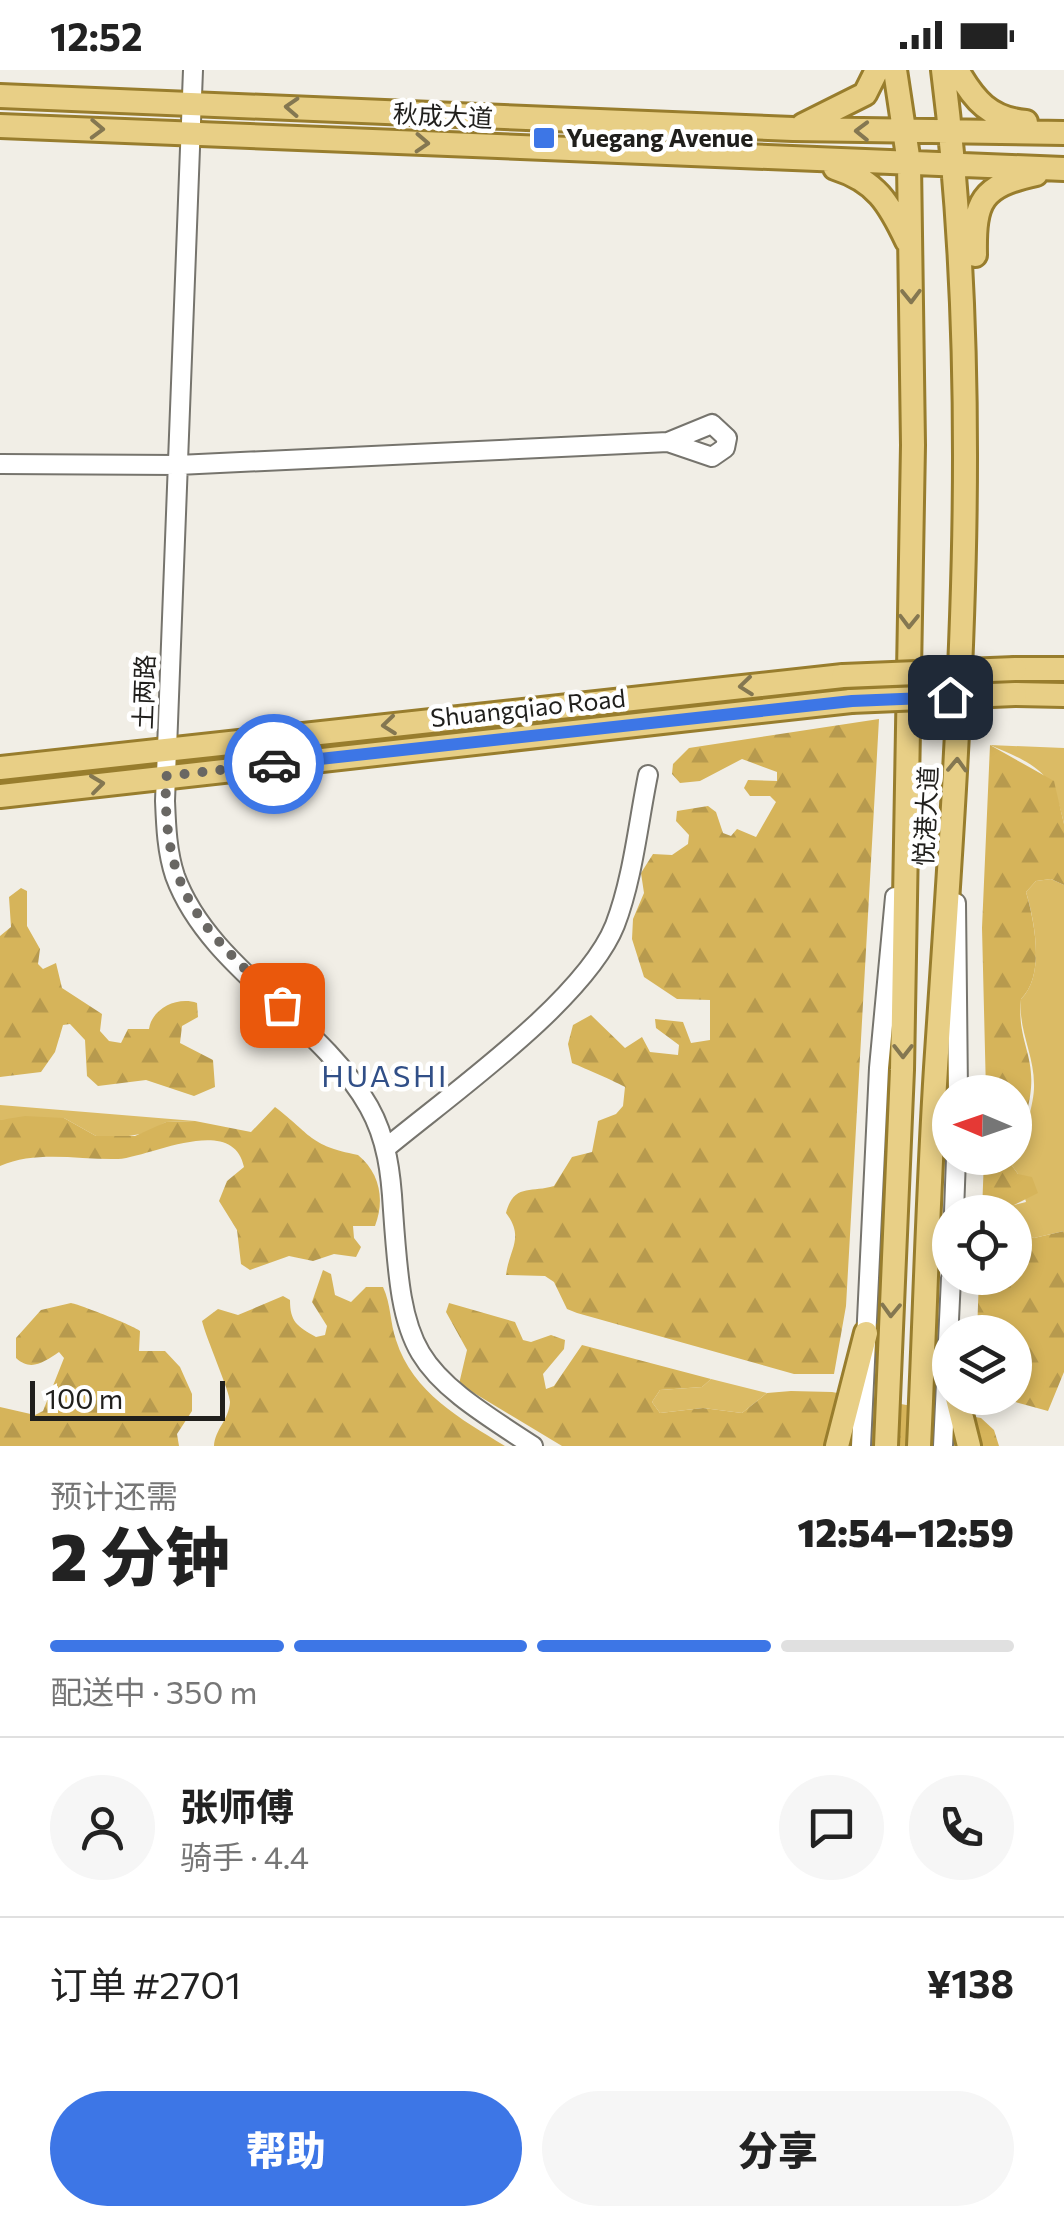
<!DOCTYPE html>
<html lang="zh">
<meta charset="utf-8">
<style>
body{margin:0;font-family:Commissioner,"Noto Sans SC",sans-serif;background:#f6f6f6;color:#222;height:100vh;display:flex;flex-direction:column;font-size:38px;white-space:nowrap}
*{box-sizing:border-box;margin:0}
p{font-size:32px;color:#767676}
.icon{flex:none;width:55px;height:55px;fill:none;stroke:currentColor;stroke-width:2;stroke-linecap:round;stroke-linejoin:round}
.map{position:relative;height:1376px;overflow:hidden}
.panel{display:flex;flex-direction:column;background:#fff;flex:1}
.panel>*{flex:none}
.needle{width:65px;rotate:272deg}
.tools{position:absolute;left:932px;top:1005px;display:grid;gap:20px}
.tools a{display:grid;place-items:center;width:100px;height:100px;border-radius:50%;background:#fff;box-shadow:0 5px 15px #0003;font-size:50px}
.scale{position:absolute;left:30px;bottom:25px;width:195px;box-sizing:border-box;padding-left:10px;border:5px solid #201f1c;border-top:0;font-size:28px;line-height:35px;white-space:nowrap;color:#201f1c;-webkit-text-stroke:8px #fff;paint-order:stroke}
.pin{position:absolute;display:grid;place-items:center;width:85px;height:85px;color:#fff;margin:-42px;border-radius:20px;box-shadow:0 5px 15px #0006}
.courier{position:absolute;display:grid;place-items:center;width:100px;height:100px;margin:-50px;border:8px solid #3d76e6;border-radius:50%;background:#fff;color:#222;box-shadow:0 2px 12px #0007}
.head em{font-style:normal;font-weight:800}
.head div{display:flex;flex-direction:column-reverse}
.head{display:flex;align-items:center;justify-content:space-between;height:170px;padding:0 50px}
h1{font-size:65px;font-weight:800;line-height:75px}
.bar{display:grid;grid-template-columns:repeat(4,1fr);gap:15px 10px;align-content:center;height:120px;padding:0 50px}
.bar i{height:12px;border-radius:8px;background:#e0e0e0}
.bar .current{background:#3d76e6}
.bar p{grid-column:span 4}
.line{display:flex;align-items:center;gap:25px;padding:0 50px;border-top:2px solid #e0e0e0}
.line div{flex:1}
.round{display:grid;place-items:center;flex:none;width:105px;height:105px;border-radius:52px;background:#f6f6f6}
.button{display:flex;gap:20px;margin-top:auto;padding:20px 50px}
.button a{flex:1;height:115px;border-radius:60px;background:#3d76e6;color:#fff;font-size:40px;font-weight:800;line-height:115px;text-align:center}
.button a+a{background:#f6f6f6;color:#222}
.status{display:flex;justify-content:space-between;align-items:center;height:70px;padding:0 50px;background:#fff;direction:ltr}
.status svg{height:28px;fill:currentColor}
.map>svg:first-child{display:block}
.grass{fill:#dbbb65}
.forest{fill:url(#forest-firs)}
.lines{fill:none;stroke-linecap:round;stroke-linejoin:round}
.minor-casing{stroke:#76746d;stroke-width:22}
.major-casing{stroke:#987d2d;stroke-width:28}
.minor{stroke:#fff;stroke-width:18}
.major{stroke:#e8cf86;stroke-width:22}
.major-bridge-casing{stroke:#987d2d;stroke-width:28;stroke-linecap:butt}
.major-bridge{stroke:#e8cf86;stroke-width:22}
.oneway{stroke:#847751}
.done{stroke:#696763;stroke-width:10;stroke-dasharray:0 18}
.route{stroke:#3d76e6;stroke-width:12}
.poi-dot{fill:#3d76e6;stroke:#fff;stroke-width:4}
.labels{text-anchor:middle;stroke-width:9;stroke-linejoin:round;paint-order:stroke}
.street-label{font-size:25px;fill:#201f1c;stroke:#fff}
.poi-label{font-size:25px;font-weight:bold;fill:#201f1c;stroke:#fff;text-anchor:start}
.quarter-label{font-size:30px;letter-spacing:2.5px;fill:#314f87;stroke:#fff}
</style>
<div class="status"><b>12:52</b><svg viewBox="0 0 49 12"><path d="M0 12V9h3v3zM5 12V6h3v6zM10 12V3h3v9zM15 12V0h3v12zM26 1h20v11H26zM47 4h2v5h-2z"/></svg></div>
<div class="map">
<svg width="1064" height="1376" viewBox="0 0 1064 1376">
<defs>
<pattern id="forest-firs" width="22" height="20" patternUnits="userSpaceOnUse" patternTransform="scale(2.5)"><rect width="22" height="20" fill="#d6b45a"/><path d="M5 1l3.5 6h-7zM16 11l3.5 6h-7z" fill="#b79a4e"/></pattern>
</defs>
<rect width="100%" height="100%" fill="#f1eee6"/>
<!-- grass -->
<path class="grass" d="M990 675 1064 678V754C1053 702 1039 696 990 675Z
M1051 809 1064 815V1161L1034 1168 1015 1161V1142L999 1139 1026 1132 1018 1104 1010 1093C1020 1080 1035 1035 1034 1014 1034 984 1018 960 1021 929 1045 906 1035 852 1026 822L1036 811Z
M0 1035 195 1051 166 1052 146 1063 123 1067 96 1066 64 1048 0 1050Z
M711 1309 767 1323 742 1343 703 1338 660 1343 652 1332 660 1320 702 1317Z"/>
<!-- forest -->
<path class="forest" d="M879 649 846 1236 834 1304H794L577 1243 567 1239 554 1212 545 1206 506 1205C509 1179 525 1168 506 1143 514 1113 531 1123 554 1116L572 1087 592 1082 598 1051 616 1044 623 1036 625 1017C621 1014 575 994 572 993L568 974 573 955 591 945 625 978 642 967 650 982 678 985 679 975 656 958 655 949 683 952 691 973 710 970V930L677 929 644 907 632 869 633 849 644 823 641 803 653 784 672 785 688 774 689 765 676 751 677 741 708 736 716 742 723 763 731 766 737 759 756 767 776 732 770 726H750L744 718 748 710 777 711V702L742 689 700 711 680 713 672 704 673 694 689 678Z
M990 675 1054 711 1064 754V815L1051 809 1036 811 1026 822C1035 853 1045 906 1021 929 1016 976 1041 987 1027 1041 1024 1057 1026 1066 1015 1079V1022H986L982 858Z
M21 818 27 821V856L40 879 38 894 43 899 56 893 62 918 102 944 100 961 109 971 121 973 128 959H149C152 938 178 926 197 933L198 947 182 956 180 973 213 990 215 1017 194 1026 146 1010 98 1016 87 1006 85 970 70 954 63 955 55 982 41 1002 0 1007V866L11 857 9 827Z
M275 1037C312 1065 308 1075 358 1085 380 1103 385 1130 375 1156H353L354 1168 361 1177 356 1187 334 1184 313 1191 289 1186 250 1200 241 1194 237 1160 219 1131 227 1111 244 1097C233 1043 150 1087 118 1089 79 1090 37 1080 0 1096V1050L25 1046 64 1048 96 1066H135L166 1052 195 1051 251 1062Z
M984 1088H1012L1010 1093 1018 1104 1032 1107 1038 1123 1000 1142H982Z
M1015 1161 1034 1168 1064 1161V1302L1048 1341 1001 1328H1015V1262H977L979 1208H1015Z
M323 1200 331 1204 335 1225 351 1232 366 1217H383C391 1234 390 1253 396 1270 413 1323 461 1349 505 1376H214C215 1359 229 1350 230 1332 230 1322 206 1268 202 1251L218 1239 238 1245 283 1226 290 1230C290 1252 297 1256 316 1267L325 1265 327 1256 312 1232Z
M71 1233C78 1234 135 1256 140 1261L139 1281H165L180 1297 192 1324V1341L177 1364 179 1376H0V1337L35 1345 43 1341 64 1288 59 1282C44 1292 31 1302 16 1288V1268L41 1240Z
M449 1233 515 1252 523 1270 531 1272 551 1265 565 1270 564 1279 543 1304 546 1319 554 1316 582 1275 711 1309 702 1317 660 1320 652 1332 660 1343 703 1338 742 1343 767 1323 791 1321 832 1322 981 1348 994 1360 999 1376H562L459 1314 467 1280 446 1242Z"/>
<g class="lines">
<defs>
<path id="minor" d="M193 0 165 731C166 756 167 782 175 806 209 899 320 950 369 1037 387 1069 391 1104 393 1140 403 1286 410 1297 533 1376
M0 394 178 395 668 372 712 354 727 368 725 378 712 387 668 372
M956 833 958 1022
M386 1078C451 1024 585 930 615 855 633 808 638 754 648 705
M954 1142 956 1088
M861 1376 879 998 895 827
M943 1376 951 1208"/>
<path id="major" d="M957 0C974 30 990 49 1026 52
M0 26 793 59 1064 63
M803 55 865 24 877 0
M0 56 1064 99
M835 98C876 111 889 133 907 171
M975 185C974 131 981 116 1036 104
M1015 599H1064
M1015 624 1064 625
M0 698 843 606
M0 726 851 631
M947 1290 950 1300
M957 1328 969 1376
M837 1376 866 1263
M886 1376 902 1000 913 375 909 93 895 0
M919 1376C925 1250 928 1124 936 998 958 665 985 332 943 0"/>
</defs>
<!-- minor casing -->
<use href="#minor" class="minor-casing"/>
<!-- major casing -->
<use href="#major" class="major-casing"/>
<!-- minor -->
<use href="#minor" class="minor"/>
<!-- major -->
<use href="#major" class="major"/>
<defs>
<path id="major-bridge" d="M843 606 1015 599
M851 631 1015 624"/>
</defs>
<!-- major-bridge casing -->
<use href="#major-bridge" class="major-bridge-casing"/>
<!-- major-bridge -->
<use href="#major-bridge" class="major-bridge"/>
</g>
<!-- one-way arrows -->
<defs><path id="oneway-chevron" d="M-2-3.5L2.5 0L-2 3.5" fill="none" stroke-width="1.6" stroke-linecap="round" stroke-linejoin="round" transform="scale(2.5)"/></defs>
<g class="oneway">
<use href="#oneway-chevron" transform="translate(292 37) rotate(-177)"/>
<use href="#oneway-chevron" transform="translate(97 59) rotate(2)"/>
<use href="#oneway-chevron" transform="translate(862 61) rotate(-179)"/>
<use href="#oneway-chevron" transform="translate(422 73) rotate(3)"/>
<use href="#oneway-chevron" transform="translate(911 226) rotate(89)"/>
<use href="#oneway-chevron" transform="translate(909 551) rotate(91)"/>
<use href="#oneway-chevron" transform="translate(746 616) rotate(174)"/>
<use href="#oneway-chevron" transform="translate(389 655) rotate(174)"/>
<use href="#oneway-chevron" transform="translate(957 695) rotate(-88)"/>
<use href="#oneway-chevron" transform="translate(97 714) rotate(-7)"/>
<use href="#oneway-chevron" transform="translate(903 981) rotate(90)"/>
<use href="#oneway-chevron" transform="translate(891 1240) rotate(92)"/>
</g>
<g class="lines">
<!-- done -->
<path class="done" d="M274 694 166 706C162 825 202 857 282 935"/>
<!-- route -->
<path class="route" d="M274 694 852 631 950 627"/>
</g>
<!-- markers -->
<rect class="poi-dot" x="532" y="56" width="24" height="24" rx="5"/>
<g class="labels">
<!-- street labels -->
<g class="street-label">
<text transform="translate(443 46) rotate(3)" y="9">秋成大道</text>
<text transform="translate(144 622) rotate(-88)" y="9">土两路</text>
<text transform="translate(528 638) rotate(-6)" y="9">Shuangqiao Road</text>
<text transform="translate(926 746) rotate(-87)" y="9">悦港大道</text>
</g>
<!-- poi labels -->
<g class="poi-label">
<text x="566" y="77">Yuegang Avenue</text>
</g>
<!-- quarter labels -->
<g class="quarter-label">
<text x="385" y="1017">HUASHI</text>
</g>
</g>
</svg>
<div class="tools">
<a><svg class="needle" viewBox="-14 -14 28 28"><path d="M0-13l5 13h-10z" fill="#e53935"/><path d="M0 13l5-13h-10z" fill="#767676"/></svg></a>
<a><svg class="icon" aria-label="locate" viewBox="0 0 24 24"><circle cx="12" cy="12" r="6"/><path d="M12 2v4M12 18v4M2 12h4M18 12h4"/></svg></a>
<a><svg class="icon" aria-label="layers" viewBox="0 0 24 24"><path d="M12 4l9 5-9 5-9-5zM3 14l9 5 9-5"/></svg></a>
</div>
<div class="scale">100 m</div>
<div class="pin" style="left:282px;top:935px;background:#ea580c"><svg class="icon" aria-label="bag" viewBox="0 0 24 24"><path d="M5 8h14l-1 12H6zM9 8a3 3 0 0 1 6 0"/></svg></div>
<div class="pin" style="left:950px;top:627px;background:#1f2937"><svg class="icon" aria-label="home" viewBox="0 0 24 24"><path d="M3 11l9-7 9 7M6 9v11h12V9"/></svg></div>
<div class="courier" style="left:274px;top:694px"><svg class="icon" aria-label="car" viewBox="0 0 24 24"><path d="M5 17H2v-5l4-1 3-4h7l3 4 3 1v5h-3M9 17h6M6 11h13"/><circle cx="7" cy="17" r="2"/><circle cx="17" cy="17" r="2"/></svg></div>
</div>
<section class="panel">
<div class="head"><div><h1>2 分钟</h1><p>预计还需</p></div><em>12:54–12:59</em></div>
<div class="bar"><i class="current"></i><i class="current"></i><i class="current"></i><i></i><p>配送中 · 350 m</p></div>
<div class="line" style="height:180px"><a class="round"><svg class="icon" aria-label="person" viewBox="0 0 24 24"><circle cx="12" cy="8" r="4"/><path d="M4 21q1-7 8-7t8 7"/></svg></a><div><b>张师傅</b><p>骑手 · 4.4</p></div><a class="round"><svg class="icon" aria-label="chat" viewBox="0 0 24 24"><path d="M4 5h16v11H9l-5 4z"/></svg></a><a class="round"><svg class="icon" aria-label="phone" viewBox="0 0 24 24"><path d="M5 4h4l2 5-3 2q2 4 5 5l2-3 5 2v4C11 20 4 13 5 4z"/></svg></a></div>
<div class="line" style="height:130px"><div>订单 #2701</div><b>¥138</b></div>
<div class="button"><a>帮助</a><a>分享</a></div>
</section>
